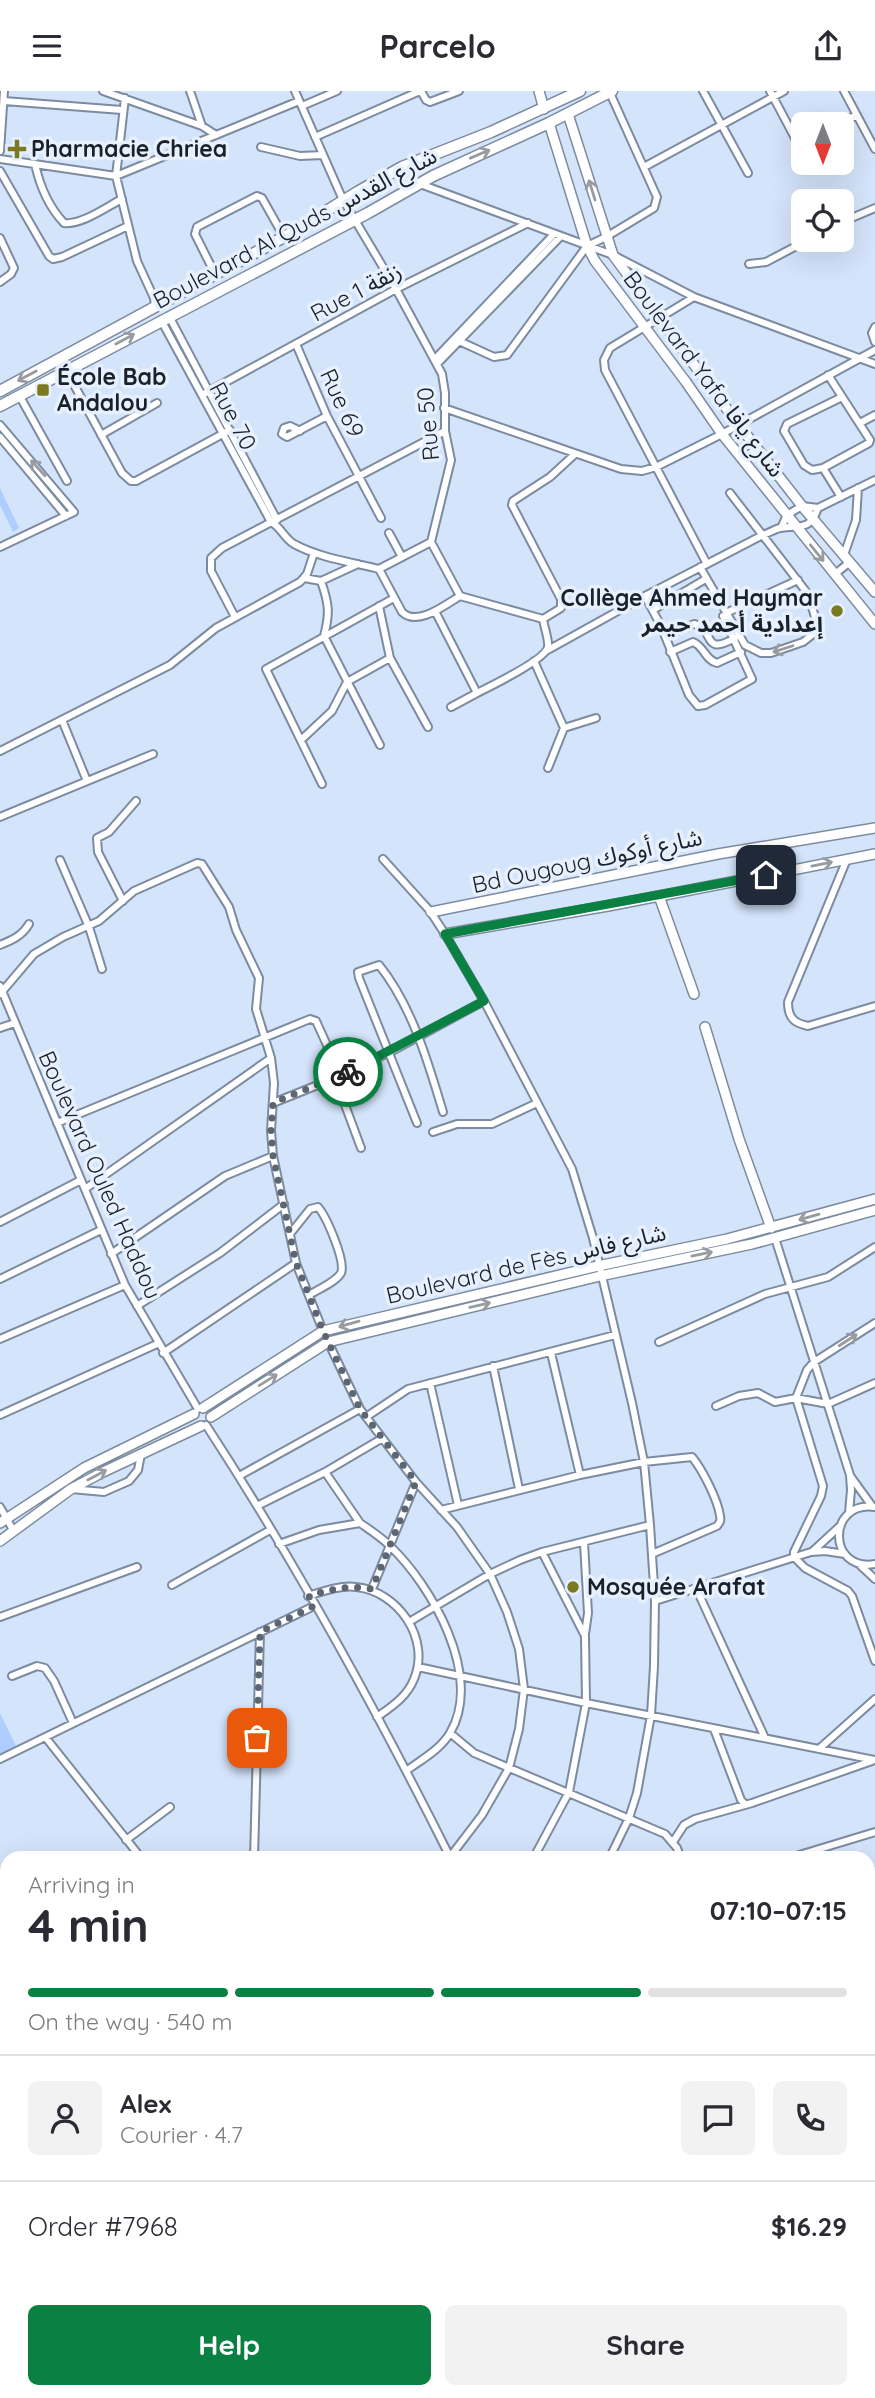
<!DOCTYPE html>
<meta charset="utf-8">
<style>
body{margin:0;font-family:Quicksand,"Noto Sans Arabic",sans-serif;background:#f2f2f3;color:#2b2b33;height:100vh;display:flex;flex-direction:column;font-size:26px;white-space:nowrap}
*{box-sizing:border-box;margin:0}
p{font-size:23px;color:#7c7c81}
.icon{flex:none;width:38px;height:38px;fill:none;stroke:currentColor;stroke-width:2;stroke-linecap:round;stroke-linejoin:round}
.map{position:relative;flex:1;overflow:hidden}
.panel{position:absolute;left:0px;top:1760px;width:875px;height:548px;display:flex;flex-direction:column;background:#fff;border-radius:21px 21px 0 0;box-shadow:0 7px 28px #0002}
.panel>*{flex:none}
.needle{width:46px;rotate:180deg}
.tools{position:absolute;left:791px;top:21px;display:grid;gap:14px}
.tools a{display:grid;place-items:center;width:63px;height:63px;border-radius:10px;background:#fff;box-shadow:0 7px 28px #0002;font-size:35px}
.pin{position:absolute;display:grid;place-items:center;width:60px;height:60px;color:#fff;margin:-30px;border-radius:14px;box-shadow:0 4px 10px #0006}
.courier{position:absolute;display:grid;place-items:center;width:70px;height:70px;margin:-35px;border:5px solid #0b8043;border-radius:50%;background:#fff;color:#222;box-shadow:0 2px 9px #0007}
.headline em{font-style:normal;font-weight:800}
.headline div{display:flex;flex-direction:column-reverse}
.headline{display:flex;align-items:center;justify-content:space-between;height:119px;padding:0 28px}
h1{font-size:46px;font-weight:800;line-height:52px}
.bar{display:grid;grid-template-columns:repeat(4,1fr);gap:10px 7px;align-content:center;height:84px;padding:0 28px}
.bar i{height:9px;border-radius:5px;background:#e1e1e2}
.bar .on{background:#0b8043}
.bar p{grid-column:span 4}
.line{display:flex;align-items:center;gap:18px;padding:0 28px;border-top:2px solid #e1e1e2}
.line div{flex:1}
.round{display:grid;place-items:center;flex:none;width:74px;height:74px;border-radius:10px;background:#f2f2f3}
.primary-button{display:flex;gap:14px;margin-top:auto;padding:14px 28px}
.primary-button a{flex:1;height:80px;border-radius:10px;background:#0b8043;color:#fff;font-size:28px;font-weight:800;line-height:80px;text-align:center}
.primary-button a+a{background:#f2f2f3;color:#2b2b33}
header{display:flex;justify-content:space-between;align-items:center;height:91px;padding:0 28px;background:#fff;font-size:32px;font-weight:800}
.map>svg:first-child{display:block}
.green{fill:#adceff}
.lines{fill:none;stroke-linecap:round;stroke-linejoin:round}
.street-casing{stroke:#7d8ba0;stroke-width:10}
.secondary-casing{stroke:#7d8ba0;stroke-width:12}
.primary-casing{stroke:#7d8ba0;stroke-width:13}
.street{stroke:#fff;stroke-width:6}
.secondary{stroke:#fff;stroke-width:9}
.primary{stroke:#fff;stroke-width:10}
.oneway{stroke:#989b9f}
.done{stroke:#5c6572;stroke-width:7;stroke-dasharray:0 12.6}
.route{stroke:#0b8043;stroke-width:9}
.poi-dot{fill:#7b7a21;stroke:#e7f0ff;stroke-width:2.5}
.labels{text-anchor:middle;stroke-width:7;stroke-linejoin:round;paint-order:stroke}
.poi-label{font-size:23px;font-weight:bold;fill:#1b2129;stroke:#e7f0ff;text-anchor:start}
.street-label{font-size:23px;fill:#1b2129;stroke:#e7f0ff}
</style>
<header><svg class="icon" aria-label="menu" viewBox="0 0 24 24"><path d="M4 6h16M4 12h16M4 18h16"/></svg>Parcelo<svg class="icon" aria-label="share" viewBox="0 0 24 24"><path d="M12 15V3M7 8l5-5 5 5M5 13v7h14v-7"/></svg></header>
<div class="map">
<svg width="875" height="2307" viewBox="0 0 875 2307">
<rect width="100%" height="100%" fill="#d4e4fb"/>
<!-- green -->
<path class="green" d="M0 397 19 437 13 441 0 414Z
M0 1622 16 1655 0 1663Z"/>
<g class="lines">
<defs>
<path id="street" d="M103 0 202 35 216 44
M190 0 202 35
M295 0 343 109 396 198 442 283 445 302V340L451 369 431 451 460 505
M421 0 426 9 430 11 459 0
M703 0 748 82
M770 0 796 49 799 51 803 50
M844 0 875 58
M125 7 116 85 137 170 154 207 155 215
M4 10 122 19
M302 15 337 0
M838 33 857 24
M315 46 420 0
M261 56 300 65 323 64
M0 60 4 0
M0 68 116 85 299 10
M35 73C40 96 48 115 64 132 82 134 106 116 122 108
M644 76 784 0
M0 80 49 165 53 168 62 166 128 135
M420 93 613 164 694 206
M842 131 875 117
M0 147 14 177 11 183 0 191
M749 173 766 171 808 149
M215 183 195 143 197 136 257 105 262 107 284 146
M169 225 277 429
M161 229 271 431C281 436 284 447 294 453 320 467 351 471 379 478L402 521C417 536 445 514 460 505
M875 236 872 242 875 251
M459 250 494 266 507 264 587 155 606 146 654 117 657 106 610 2
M296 253 327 325 381 427
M435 268 554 143
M437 273 561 145
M66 279 122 382 131 390H136L230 339
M828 284 870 349 869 352 823 377 841 406
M19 304 67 390
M202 304 396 198 528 132
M444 317 621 378 642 380 656 376 722 343 875 259
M860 332 875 324
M0 334 74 421 0 456
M300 340 290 335 284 337 282 343 287 346 327 325
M101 344 157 312
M0 346 66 425
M744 370 757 355
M823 377 812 379 804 374 784 340 787 333 842 306
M781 437 787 424 802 415 818 417 875 389
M389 442 402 466
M844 464 856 429 858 397
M707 473 605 279 604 269 610 257 694 206 875 273
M700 476 745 554 761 562H771L803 551 812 544 815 535V526L808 503 730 402
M379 478 431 451
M835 483 850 471
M304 487 321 490 358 473
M321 490C329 513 330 522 324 545L380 654
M645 505 661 535 689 604 698 615 705 614 752 588 723 525
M379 515 390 567 428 636
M653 519 704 489
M435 520 477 602C491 595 545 569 548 556 549 548 544 536 543 528L460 505
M726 522 798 489
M235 526 211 480V467L222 457 445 340
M543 528 561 517V508L512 414 513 410 550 386 575 363
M665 545 694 533C716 538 701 566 735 547
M546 560 645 505 763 444C769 442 775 438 780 437 799 433 809 442 818 417
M670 561 693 551C704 555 705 569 717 572L741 561
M534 570 564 637 596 627
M451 616 477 602
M62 629 87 690
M301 649 332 620 347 591 390 567
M0 660 170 574 216 537 300 491 307 483 314 462
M548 677 564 637
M322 693 266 578 394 507
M0 726 153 663
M383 768 430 820 445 843 484 910 572 1078 593 1147 632 1312 644 1371 650 1434 655 1510 654 1575 651 1624 637 1702 629 1727 609 1768
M847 768 788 911C788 927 794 932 808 935L875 915
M60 769 89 836 102 878
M123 810 98 761 97 747 109 741 136 710
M0 854C12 849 22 845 29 833
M0 895 125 1194 198 1318
M0 903 34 863 63 846 99 830 134 800 197 772 202 773 229 816 236 839 259 887 256 918 271 967 274 992 271 1040 273 1065 296 1172 323 1240 360 1318 416 1391 457 1436 490 1483 507 1521 519 1558 524 1598 519 1638 509 1677 482 1724 450 1766
M0 937 15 932
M335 987 361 1057
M273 1012 335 987 390 961 484 910
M57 1032 310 928 316 930 341 985
M417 1032 359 887 358 881 379 874C412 915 428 971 443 1021
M433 1041 457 1033H492L537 1012
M85 1098 271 967
M0 1131 81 1089
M290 1143 310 1118 318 1116C326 1125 346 1170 341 1182 336 1191 317 1199 309 1204
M775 1147 850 1384 851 1399 849 1422
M111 1163 225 1085 273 1065
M0 1188 101 1139
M137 1215 220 1162 284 1113
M875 1232 814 1271 807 1279 796 1307 823 1395 821 1405 794 1461V1466L805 1477 848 1500 852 1505 875 1570
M0 1248 125 1194
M659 1251 765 1203 828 1186 875 1156
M163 1262 296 1172
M551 1262 580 1384
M493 1275 519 1398
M430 1292 458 1414
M716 1315 739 1305 758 1302 775 1311 796 1307 828 1313 875 1292
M0 1324 157 1253
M366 1326 408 1298 615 1244
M206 1334C296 1472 377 1620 451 1768
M325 1381 360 1432
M239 1385 360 1318
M851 1386 872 1415
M71 1398 104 1401 129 1390 138 1379 141 1363
M257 1415 325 1381 381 1348
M0 1416 13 1439
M875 1416C827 1409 827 1481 875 1473
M441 1419 580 1384 644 1371 692 1366C702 1378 718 1409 720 1425 721 1430 720 1431 717 1435L652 1463
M584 1452 588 1522 585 1543
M279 1453 319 1439 360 1432C370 1439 381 1446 390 1455 431 1494 484 1585 450 1642 441 1658 421 1669 406 1680
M813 1460 839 1436
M860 1474 875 1488
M172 1494 270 1439
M696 1497 765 1647
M372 1498 416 1391
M308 1505C324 1500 341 1494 356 1496 398 1500 431 1548 414 1588 407 1606 391 1616 377 1626
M655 1510 811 1461 825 1460 845 1463
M0 1526 137 1476
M409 1531 490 1483 520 1469 542 1461 650 1434
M418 1576 586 1612 875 1669
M12 1585 37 1575 45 1577 54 1590 73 1632
M714 1638 741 1709 745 1713
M450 1642 474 1662 665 1743 677 1757 681 1768
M46 1647 142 1768
M820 1657 875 1608
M0 1668 314 1515
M126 1749 170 1716
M673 1751 684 1734 695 1728 752 1712 872 1670
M254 1768 260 1541
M533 1768 569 1701 586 1612 585 1545 542 1461
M786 1768 875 1741
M0 1841 7 1856
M0 1914 7 1911
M868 1948 875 1960
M0 1972 7 1969
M0 2030 7 2028
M868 2077 875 2076
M0 2088 7 2085
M868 2203 875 2200
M0 2218 7 2215
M0 2270 7 2268
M61 2301 63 2307
M120 2301 122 2307
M179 2301 181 2307
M240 2301 242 2307
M298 2301 300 2307
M461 2301V2307
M662 2301 663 2307
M68 2307 90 2301
M349 2307V2301
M561 2307 578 2301
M874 2307 875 2306"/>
<path id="secondary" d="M539 0 544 18
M568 23 613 164 738 333 802 415 875 501
M549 32 587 155 595 170 686 291 722 343 875 533
M659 805 694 903
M431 821 718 763 875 737
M445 843 608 815 875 763
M705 936 739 1048 771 1137
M203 1317 323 1240 598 1175 727 1148 875 1108
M211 1326 328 1251 600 1185 752 1153 875 1119
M0 1432 84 1377 194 1323
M0 1450 71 1398 103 1381 201 1335
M868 1890 875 1888
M0 2152 7 2150
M0 2164 7 2162"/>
<path id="primary" d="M0 300 284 146 359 100 402 76 491 41 580 0
M0 315 368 122 433 85 549 32 612 0"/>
</defs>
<!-- street casing -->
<use href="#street" class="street-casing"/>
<!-- secondary casing -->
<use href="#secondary" class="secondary-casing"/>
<!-- primary casing -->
<use href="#primary" class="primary-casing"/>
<!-- street -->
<use href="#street" class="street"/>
<!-- secondary -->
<use href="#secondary" class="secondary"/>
<!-- primary -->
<use href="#primary" class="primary"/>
</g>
<!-- one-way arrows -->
<defs><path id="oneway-shaft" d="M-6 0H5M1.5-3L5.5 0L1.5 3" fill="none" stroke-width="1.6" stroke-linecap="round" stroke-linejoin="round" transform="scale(1.75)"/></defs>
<g class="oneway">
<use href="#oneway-shaft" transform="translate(480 63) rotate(-23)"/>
<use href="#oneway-shaft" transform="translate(592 99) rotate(-107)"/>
<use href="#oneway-shaft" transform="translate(125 248) rotate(-28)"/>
<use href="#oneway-shaft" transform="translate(27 285) rotate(152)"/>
<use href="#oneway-shaft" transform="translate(38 377) rotate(-132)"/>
<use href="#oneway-shaft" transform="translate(817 462) rotate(51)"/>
<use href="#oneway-shaft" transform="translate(783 558) rotate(162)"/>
<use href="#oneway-shaft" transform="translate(822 773) rotate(-11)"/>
<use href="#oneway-shaft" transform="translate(809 1126) rotate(164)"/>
<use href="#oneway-shaft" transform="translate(702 1163) rotate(-12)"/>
<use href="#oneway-shaft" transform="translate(480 1214) rotate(-13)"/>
<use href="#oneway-shaft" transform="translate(349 1233) rotate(164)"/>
<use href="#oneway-shaft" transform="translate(848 1249) rotate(-33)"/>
<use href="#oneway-shaft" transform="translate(268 1289) rotate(-32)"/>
<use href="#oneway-shaft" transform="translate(97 1384) rotate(-28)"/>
</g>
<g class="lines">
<!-- done -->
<path class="done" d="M257 1647 260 1541 314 1515 309 1505C331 1498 349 1494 372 1498L416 1391 360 1318 323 1240 296 1172 273 1065 271 1040 273 1012 348 981"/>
<!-- route -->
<path class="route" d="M348 981 484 910 445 843 766 784"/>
</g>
<!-- markers -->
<g class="poi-dot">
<path d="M13.5 47.5h7v7h7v7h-7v7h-7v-7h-7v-7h7z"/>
<rect x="36" y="292" width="14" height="14" rx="3.5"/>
<circle cx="837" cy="520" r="7"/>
<circle cx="573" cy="1496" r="7"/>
</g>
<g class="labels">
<!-- poi labels -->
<g class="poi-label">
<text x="31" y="66">Pharmacie Chriea</text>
<text x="57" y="294">École Bab<tspan x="57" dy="26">Andalou</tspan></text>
<text x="823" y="515" text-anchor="end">Collège Ahmed Haymar<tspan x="823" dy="26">إعدادية أحمد حيمر</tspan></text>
<text x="587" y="1504">Mosquée Arafat</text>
</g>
<!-- street labels -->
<g class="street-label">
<text transform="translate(295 137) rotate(-28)" y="8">Boulevard Al Quds شارع القدس</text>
<text transform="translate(356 201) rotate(-28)" y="8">Rue 1 زنقة</text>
<text transform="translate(704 283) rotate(53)" y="8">Boulevard Yafa شارع يافا</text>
<text transform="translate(342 312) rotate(65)" y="8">Rue 69</text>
<text transform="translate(233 325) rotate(62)" y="8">Rue 70</text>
<text transform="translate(428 333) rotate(-95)" y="8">Rue 50</text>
<text transform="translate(587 770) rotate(-12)" y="8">Bd Ougoug شارع أوكوك</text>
<text transform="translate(100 1084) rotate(66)" y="8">Boulevard Ouled Haddou</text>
<text transform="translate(526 1173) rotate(-13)" y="8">Boulevard de Fès شارع فاس</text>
</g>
</g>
</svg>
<div class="tools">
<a><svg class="needle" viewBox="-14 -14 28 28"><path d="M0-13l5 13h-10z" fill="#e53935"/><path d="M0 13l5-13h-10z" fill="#7c7c81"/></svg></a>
<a><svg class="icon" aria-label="locate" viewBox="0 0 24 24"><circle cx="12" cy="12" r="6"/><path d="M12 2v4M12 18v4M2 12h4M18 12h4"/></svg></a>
</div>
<div class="pin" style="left:257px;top:1647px;background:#ea580c"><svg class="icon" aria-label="bag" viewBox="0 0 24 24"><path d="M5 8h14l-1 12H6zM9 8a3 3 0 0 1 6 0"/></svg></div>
<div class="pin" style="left:766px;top:784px;background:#1f2937"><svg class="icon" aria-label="home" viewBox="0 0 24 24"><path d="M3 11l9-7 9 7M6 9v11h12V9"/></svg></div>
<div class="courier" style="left:348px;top:981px"><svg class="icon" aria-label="bike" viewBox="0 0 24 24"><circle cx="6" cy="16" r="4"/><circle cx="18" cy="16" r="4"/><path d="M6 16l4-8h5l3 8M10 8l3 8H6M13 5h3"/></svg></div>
<section class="panel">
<div class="headline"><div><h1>4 min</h1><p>Arriving in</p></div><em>07:10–07:15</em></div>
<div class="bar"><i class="on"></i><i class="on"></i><i class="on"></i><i></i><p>On the way · 540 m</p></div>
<div class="line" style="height:126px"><a class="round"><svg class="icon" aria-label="person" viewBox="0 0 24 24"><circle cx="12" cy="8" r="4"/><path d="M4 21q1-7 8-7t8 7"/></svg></a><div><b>Alex</b><p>Courier · 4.7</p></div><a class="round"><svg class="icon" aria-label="chat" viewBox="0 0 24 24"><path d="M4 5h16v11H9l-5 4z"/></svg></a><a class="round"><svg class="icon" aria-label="phone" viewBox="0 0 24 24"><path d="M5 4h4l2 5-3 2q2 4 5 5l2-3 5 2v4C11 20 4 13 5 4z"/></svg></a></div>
<div class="line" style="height:91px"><div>Order #7968</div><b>$16.29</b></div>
<div class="primary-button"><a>Help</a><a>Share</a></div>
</section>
</div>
